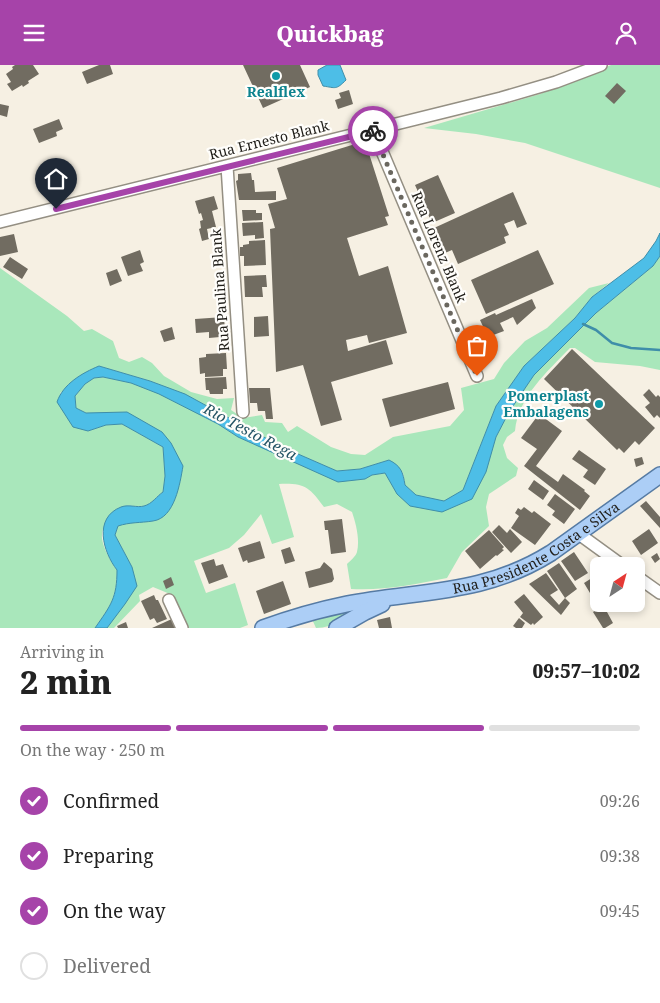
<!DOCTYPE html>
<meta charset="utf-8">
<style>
body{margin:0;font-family:"Noto Serif",serif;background:#f6f6f6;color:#222;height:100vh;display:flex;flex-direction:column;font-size:19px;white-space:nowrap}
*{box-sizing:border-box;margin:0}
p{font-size:16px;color:#767676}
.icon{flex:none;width:28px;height:28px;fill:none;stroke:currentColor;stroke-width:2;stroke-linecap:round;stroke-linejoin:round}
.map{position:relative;height:563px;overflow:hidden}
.details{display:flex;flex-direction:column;background:#fff;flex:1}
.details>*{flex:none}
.needle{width:32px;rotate:36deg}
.fabs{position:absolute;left:590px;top:492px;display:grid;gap:10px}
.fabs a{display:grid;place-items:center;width:55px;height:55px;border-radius:8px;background:#fff;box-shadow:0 2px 8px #0003;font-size:25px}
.pin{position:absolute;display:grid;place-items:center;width:42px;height:42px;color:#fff;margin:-51px -21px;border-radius:50% 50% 50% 0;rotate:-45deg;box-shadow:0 0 5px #0007}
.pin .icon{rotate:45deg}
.courier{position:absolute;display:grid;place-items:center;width:50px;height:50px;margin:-25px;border:4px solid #a643a9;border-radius:50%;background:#fff;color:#222;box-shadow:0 1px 6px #0007}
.overview em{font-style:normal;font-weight:800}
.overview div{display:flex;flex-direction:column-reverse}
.overview{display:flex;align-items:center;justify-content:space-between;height:85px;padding:0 20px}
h1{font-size:32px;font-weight:800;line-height:38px}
.bar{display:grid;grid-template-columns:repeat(4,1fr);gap:8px 5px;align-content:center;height:60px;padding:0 20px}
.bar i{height:6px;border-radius:4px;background:#e0e0e0}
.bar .active{background:#a643a9}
.bar p{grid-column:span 4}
ol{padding:0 20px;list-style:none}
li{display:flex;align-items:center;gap:15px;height:55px}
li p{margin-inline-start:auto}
li .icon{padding:5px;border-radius:50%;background:#a643a9;color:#fff;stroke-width:4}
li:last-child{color:#767676}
li i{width:28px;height:28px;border:2px solid #e0e0e0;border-radius:50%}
header{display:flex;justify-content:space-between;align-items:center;height:65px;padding:0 20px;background:#a643a9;color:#fff;font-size:22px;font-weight:800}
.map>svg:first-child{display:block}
.green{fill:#a9e7bb}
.water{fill:#4dbee7;stroke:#3f8ea9}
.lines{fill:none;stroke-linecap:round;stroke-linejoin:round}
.stream{stroke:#3f8ea9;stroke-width:2.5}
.building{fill:#716c61}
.minor-casing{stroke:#948f83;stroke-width:14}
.major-casing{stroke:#567ba4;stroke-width:18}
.minor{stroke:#fff;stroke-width:11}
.major{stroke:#accef6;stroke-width:15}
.done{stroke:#6a675f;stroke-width:5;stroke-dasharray:0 9}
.route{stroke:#a643a9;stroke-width:6}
.culture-dot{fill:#0f9aa8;stroke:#fffefb;stroke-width:2}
.labels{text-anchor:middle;stroke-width:4.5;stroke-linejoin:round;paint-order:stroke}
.culture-label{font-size:14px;font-weight:bold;fill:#0d838f;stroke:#fffefb}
.street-label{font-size:14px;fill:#1f1d18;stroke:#fffefb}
.water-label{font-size:15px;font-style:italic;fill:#265566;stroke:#fffefb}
</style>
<header><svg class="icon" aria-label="menu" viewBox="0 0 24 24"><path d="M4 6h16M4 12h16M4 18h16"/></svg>Quickbag<svg class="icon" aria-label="person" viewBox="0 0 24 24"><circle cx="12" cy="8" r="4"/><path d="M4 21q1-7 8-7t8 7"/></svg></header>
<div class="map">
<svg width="660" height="563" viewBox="0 0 660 563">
<rect width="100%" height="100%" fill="#f6f0e3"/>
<!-- green -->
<path class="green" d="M611 0H660V123L525 78 476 69 424 63 540 29Z
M660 191V305L640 301 595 297 575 283H570C548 306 518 332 515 366L507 372 503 380 507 393 518 403 516 411 489 429 486 442 489 461 462 487 447 513C416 519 383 526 351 524L347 499C350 496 356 491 357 487 360 474 356 459 352 447L337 439 324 442C309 422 305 418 279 419L294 472 272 479 261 449 244 470 229 483 194 496 206 528 235 518 248 560 240 563H187L170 529 153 522 139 530 140 536 114 563H107L112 555 132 502 115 470 118 461 129 457 155 456 164 450 171 378 101 348H86L76 343 75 331 85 319 94 313 103 312 131 318 159 328 218 359 238 372 338 416 365 414 372 410 385 408 410 441 472 433 496 372 509 347 534 310 596 248 653 201Z
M0 203 67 251 84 266 92 264 113 276 119 293 129 297 142 292 152 298 164 311 191 327 217 334 234 333 231 345 243 353 262 350 265 357 282 358 288 367 297 361 331 382 351 389 365 390 393 372 450 361 464 345 461 323 494 314 504 298 525 276 547 263 589 223 609 218 592 232 575 253 524 301 496 341 463 425 444 437 416 430 405 420 403 408 389 395 360 404 337 406 282 382 184 329 150 316 99 301 60 328 88 366 106 360 122 359 163 382 165 411 163 427C157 431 152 439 144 441 137 443 130 439 122 442 110 447 101 461 102 473 103 483 111 497 117 505 117 533 111 540 95 563H0Z
M361 540C348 552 334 563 316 563L311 552Z"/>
<!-- water -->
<path class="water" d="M327 0H340L346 15C336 25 336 23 323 21L318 10V5Z
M660 168V191L653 201 596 248 534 310 509 347 496 372 486 407 472 434 442 447 410 441 397 429 385 408 372 410 365 414 338 417 238 372 218 359 159 329 131 318 103 312 94 313 85 319 75 331 76 343 86 348 127 347 162 367 171 378 183 401C180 418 175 453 153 456 140 458 130 457 118 461L115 470 132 502 137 521 125 539 107 563H95C111 540 117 533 117 505 103 487 93 453 121 442 129 439 137 443 144 441 152 439 157 431 163 427L165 411 163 382 122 359 106 360 88 366 73 362 57 337C63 319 82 308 99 301L150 316 185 329 282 382 337 406 360 404 389 395C401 401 403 407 405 420L416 430 444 436 463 425 496 341 524 301 575 253 592 232 644 193 656 176Z"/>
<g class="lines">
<!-- stream -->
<path class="stream" d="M583 259 596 265 612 278 631 283 660 285"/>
</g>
<!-- building -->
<path class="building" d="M15 0H33L39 9 28 16 29 18 23 22 22 20 12 26 7 19 11 17 6 9 13 4 12 2Z
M99 0H110L113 9 87 19 82 7Z
M243 0H300L310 22 263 43Z
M617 18 626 26 614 39 605 31Z
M349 25 353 39 338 44 335 35 341 33 339 28Z
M0 39 9 41 7 52 0 50Z
M59 54 63 64 56 67 57 71 39 78 33 64Z
M365 76 389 151 385 152 388 160 347 173 359 211 388 201 407 268 369 278 367 270 346 275 348 286 386 275 393 299 331 317 342 355 321 361 303 300 276 307 270 164 275 163 268 139 287 134 277 103Z
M251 108 252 115H254L255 127 276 126V135H239L236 116 238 115V109Z
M438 110 455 148 432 158 415 120Z
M513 127 527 159 517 163 514 155 504 159 509 170 504 172 506 178 458 199 452 185 445 188 434 163Z
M214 131 218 144 212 146 216 162 207 164 209 174 202 176 199 164 201 163 200 156 203 155 201 148 199 149 195 136Z
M242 145H256V148H262V155L243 156Z
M263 157 264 173 255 174V170L243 171 242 158Z
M14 169 18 187 0 191V172Z
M265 175 266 200 244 201V191H240V182H243V180L249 179V176Z
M140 185 144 197 140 199 143 206 128 211 121 192Z
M538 185 554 219 486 249 471 215Z
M10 192 28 204 22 214 3 202Z
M117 204 122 216 110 221 106 208Z
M453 205 458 215 452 218 448 207Z
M266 210 267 222H262L263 232H245L244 211Z
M532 234 536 243 517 260 513 252 500 258 504 266 488 272 480 255 495 248 496 250Z
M268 251 269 271 254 272V252Z
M224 252 225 266H220V272L209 273V267L196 268 195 254Z
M172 262 175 274 164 277 160 266Z
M572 284 655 363 639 380 635 376 624 388 619 383 617 385 544 314Z
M226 288 227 304H223V311L205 312V308L200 309 199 293 206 292V289Z
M226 312 227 324H223V329H210L209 325H206L205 313Z
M448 317 455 344 390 362 382 334Z
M249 323H270L273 354H266L265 346H258L257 338H250Z
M649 324 656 332 658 330 660 332V353L657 350 654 353 645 342 650 338 643 330Z
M539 349 562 366 536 401 558 417 563 409 585 425 584 426 590 431 580 445 524 401 537 384 521 373Z
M579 385 606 404 595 420 583 412 588 405 572 394Z
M642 392 644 399 636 402 634 394Z
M534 415 549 426 543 435 528 424Z
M555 429 575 444 564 459 552 450 555 446 547 440Z
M646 436 660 452V463L640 441Z
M524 442 532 448 534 446 551 459 535 480 511 463 519 451 515 448 518 443 521 445Z
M342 454 346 487 331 489 328 465H325L324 456Z
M499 460 507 468 510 464 522 477 511 488 492 467Z
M649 464 658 478 641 490 632 476Z
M489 465 504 482 502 484 504 485 497 491 496 490 480 504 465 486Z
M260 476 265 493 248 498 247 495 243 497 238 483Z
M290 482 295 496 285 499 281 485Z
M574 487 588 508 575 516 561 496Z
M657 488 660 494 655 498 651 492Z
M214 494 216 501 223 499 228 512 209 519 201 498Z
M324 497 332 504 334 514 332 517 309 523 305 507 320 503Z
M559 498 577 524 565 533 547 506Z
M546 508 558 525 550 530 559 540 565 533 570 538 561 550 529 519Z
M595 511 599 517V539H612L615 542 607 547 613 558 605 563H603L593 547 599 543 584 518Z
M171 512 174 520 166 524 163 516Z
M283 516 291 539 264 549 256 526Z
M524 529 543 552 534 560 533 558 531 560 520 552 523 548 514 537Z
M154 530 156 535H158L167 554 157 558 154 553 150 555 141 536Z
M390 552 392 563H379L377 555Z
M174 553 178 563H152Z
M519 553 525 558 522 563H516L513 561Z
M126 557 128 563H118L117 561Z"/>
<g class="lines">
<defs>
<path id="minor" d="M373 65 477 311
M227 101 243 347
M0 157 501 33 556 17 601 0
M579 469 623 501
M636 511 660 528
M169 535 182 563"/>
<g id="major">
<path id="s1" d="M263 563C290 553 318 545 347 539 421 525 484 530 551 488L660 410"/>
<path d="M337 563 365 547 382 539"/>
</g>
</defs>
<!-- minor casing -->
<use href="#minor" class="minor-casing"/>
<!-- major casing -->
<use href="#major" class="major-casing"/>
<!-- minor -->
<use href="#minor" class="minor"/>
<!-- major -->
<use href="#major" class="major"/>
</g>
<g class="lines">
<!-- done -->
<path class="done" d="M373 66 477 311"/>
<!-- route -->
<path class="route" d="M56 144 373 66"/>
</g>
<!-- markers -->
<g class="culture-dot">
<circle cx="276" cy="11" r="5"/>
<circle cx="599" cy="339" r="5"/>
</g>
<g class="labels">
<!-- culture labels -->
<g class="culture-label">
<text x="276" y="32">Realflex</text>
<text x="589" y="336" text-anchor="end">Pomerplast<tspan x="589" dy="16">Embalagens</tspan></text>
</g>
<!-- street labels -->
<g class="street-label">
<text transform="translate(269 75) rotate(-14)" y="5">Rua Ernesto Blank</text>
<text transform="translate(439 182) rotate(67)" y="5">Rua Lorenz Blank</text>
<text transform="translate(220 225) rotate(-94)" y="5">Rua Paulina Blank</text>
<text dy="5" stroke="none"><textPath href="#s1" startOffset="288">Rua Presidente Costa e Silva</textPath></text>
</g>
<!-- water labels -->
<g class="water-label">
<text transform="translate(250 367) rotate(28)" y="5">Rio Testo Rega</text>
</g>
</g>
</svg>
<div class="fabs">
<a><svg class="needle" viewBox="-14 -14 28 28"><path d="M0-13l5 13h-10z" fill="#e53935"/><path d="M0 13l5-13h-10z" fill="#767676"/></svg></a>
</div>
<div class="pin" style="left:477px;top:311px;background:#ea580c"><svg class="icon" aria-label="bag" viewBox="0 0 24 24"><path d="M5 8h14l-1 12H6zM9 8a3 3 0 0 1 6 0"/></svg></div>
<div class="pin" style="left:56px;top:144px;background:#1f2937"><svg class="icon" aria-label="home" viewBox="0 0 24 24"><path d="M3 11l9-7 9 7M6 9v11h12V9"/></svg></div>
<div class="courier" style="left:373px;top:66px"><svg class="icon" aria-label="bike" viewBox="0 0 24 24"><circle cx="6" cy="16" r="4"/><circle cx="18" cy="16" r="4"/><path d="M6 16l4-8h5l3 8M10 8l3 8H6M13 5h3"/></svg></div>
</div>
<section class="details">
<div class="overview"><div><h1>2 min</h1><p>Arriving in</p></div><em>09:57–10:02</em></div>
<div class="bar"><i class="active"></i><i class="active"></i><i class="active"></i><i></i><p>On the way · 250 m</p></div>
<ol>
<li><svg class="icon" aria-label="check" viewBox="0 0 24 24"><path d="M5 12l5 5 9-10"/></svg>Confirmed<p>09:26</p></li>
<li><svg class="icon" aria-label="check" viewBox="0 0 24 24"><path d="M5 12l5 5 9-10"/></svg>Preparing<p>09:38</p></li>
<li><svg class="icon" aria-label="check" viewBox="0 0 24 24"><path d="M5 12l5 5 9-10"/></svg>On the way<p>09:45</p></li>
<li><i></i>Delivered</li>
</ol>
</section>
